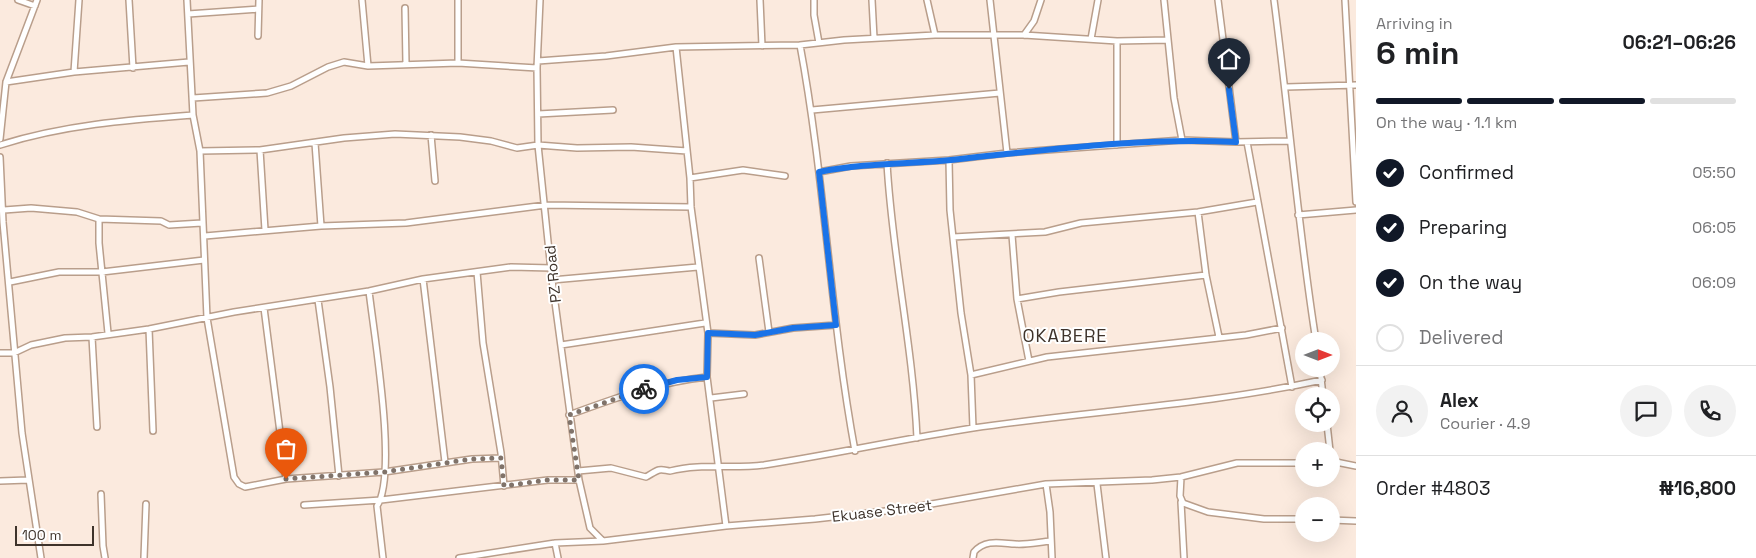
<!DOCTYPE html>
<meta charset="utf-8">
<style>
body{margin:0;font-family:"Space Grotesk",sans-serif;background:#f2f2f2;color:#202124;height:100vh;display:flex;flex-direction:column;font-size:19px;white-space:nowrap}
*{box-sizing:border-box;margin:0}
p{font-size:16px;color:#757577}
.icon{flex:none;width:28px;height:28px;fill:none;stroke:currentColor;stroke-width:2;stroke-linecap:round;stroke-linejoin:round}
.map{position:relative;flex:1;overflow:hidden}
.panel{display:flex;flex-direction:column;background:#fff;width:400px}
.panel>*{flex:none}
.needle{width:32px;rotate:90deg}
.controls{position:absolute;left:1295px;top:332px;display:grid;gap:10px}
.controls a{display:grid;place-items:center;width:45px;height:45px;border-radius:50%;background:#fff;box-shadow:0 5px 20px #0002;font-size:25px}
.scale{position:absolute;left:15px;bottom:12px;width:79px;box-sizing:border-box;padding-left:5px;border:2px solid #3e332b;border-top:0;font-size:14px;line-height:18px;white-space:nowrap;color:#3e332b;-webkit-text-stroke:4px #fff;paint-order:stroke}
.pin{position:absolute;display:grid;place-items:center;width:42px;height:42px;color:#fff;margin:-51px -21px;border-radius:50% 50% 50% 0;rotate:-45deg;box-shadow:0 0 5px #0007}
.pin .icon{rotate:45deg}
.courier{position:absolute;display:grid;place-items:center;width:50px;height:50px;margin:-25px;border:4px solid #1a73e8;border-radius:50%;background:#fff;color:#222;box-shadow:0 1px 6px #0007}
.summary em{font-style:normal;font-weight:800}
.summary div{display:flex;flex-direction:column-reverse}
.summary{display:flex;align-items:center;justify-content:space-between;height:85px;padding:0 20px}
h1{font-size:32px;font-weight:800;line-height:38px}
.bar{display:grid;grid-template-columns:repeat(4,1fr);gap:8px 5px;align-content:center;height:60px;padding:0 20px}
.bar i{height:6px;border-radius:4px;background:#e0e0e0}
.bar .current{background:#111827}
.bar p{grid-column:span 4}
.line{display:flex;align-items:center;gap:12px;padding:0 20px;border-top:1px solid #e0e0e0}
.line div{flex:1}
.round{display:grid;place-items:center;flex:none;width:52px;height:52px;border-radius:26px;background:#f2f2f2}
ol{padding:0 20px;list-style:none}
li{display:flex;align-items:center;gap:15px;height:55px}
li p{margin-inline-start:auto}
li .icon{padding:5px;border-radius:50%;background:#111827;color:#fff;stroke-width:4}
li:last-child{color:#757577}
li i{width:28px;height:28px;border:2px solid #e0e0e0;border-radius:50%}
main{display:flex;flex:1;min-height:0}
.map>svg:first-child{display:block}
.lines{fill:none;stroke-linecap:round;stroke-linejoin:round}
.street-casing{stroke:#b99e8b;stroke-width:8}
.street{stroke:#fff;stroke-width:5}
.done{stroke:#80736a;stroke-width:5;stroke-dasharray:0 9}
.route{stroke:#1a73e8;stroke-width:6}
.labels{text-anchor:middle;stroke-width:4;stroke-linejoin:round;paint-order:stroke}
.street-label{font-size:15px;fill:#3e332b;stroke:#fff}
.quarter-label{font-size:18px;letter-spacing:1px;fill:#3e332b;stroke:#fff}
</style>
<main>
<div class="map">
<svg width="1356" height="558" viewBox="0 0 1356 558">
<rect width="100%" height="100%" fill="#fbeade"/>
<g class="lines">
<defs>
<path id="street" d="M18 0 35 6
M129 0 133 68
M187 0 193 115 200 151 207 318 234 477 239 484 245 487 286 479 384 472 472 459 501 458
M362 0 368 66
M540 0 537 68 538 145 552 280 579 480 590 528 602 540
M760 0 762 46
M814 0V15L819 43
M872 0 874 38
M927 0 935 35
M990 0 1007 153
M1164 0 1174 98 1182 140
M1218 0 1236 142
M1274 0C1289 114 1298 228 1316 341
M1345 0 1356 202
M405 8 406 64
M188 14 258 9
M1024 35 1034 21 1041 0
M258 36 259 0
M1091 39 1098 0
M800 45C825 179 830 316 855 451
M676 47 690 178 691 207 708 333 707 377 726 526
M538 61 606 56 676 47 800 45 844 40 935 35H1024L1117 41 1168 40
M458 63V0
M74 72 79 0
M6 82 74 72 189 62
M1286 87 1356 85
M193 98 267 93 291 86 328 67 344 62 368 66 458 63 537 68
M812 110 1000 93
M538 114 613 110
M431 135 435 181
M0 139 6 82 37 0
M1247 142 1292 387
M315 143 321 226
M0 145C63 125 127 120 193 115
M1117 145V41
M260 150 265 230
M200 151 260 150 344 138 395 134 460 137 491 141 517 148 538 145 577 148 631 147 687 151
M0 157 3 222 22 433 41 558
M949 160 950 210 961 313 971 375 973 428
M887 163C892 255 913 346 917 438
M819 172 851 166 949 160 1007 153 1182 140 1236 142 1290 141
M690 178 743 170 785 176
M4 210 31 208 77 212 99 219 161 221 169 225 202 223
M1198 212 1206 275 1219 337
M1298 215 1356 210
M99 219V243L108 333
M1012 235 1017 299 1029 361
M205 236 321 226 406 223 546 205 691 207
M953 237 1045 232 1081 223 1198 212 1257 202
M759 258 769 332
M477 272 483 343 501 453 504 486
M423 279 445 462
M552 280 698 267
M10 282 59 272H102L204 260
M369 291C374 335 398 474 377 506L383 558
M1017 299 1059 292 1206 275
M318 300 330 387 339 476
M264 308 286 479
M149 329 153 431
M708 333 755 335 793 328 836 325
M92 337 97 427
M561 345 705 323
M0 353H14L31 345 65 338 92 337 149 329 234 312 369 291 423 279 511 267 552 268
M1320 369 1323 396
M971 375 1047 357 1246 335 1282 328
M711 398 744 394
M569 415C615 398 659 382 707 377
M1327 424 1330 451
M1331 461 1356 466
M578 471 611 468 646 477C650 475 655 471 659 470 663 469 667 471 670 471 701 463 733 469 764 465 834 454 903 439 973 428 1089 411 1207 405 1322 380
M1181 477 1180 496 1183 503 1208 512 1264 519H1304
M0 481 28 480
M1046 484 1050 512 1052 558
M1097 484 1106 558
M101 494 103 546 105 558
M1181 502 1184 558
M304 505 381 500 548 480H579
M1331 520 1356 521
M555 543 558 558
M144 558 146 504
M459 558 555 543 603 541 726 526 815 519 903 509 1046 484 1152 480 1181 477 1237 463H1304
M973 558 974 552C985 539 1000 543 1015 544 1026 545 1039 542 1051 541"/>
</defs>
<!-- street casing -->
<use href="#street" class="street-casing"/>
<!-- street -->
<use href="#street" class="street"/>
</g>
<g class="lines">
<!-- done -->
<path class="done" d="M286 479 384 472 472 459 501 458 504 486 548 480H579L569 415 644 389"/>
<!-- route -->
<path class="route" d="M644 389 677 380 707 377 708 333 755 335 793 328 836 325 819 172C863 163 907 164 951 160 1045 150 1141 137 1236 142L1229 89"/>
</g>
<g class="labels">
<!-- street labels -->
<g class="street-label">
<text transform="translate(553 274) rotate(-96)" y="5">PZ Road</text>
<text transform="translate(882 511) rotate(-7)" y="5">Ekuase Street</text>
</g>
<!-- quarter labels -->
<g class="quarter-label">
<text x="1065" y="342">OKABERE</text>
</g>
</g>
</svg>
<div class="controls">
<a><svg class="needle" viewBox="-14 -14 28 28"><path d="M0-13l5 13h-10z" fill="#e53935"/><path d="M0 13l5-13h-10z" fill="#757577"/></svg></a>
<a><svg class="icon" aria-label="locate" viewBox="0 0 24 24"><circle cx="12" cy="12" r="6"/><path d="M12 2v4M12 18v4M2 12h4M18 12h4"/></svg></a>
<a>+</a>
<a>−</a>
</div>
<div class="scale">100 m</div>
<div class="pin" style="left:286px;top:479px;background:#ea580c"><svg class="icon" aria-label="bag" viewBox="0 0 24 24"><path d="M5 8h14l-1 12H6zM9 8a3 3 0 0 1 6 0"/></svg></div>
<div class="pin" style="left:1229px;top:89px;background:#1f2937"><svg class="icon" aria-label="home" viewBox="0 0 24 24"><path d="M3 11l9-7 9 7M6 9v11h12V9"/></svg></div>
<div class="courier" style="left:644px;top:389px"><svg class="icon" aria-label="bike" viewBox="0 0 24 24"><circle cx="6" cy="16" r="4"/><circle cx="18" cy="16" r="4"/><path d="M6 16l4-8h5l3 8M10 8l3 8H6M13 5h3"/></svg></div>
</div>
<section class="panel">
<div class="summary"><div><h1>6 min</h1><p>Arriving in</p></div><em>06:21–06:26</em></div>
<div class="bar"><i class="current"></i><i class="current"></i><i class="current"></i><i></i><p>On the way · 1.1 km</p></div>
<ol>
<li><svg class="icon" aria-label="check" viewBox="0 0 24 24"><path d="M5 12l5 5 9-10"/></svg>Confirmed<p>05:50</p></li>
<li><svg class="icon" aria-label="check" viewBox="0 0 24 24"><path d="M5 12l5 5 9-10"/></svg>Preparing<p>06:05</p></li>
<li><svg class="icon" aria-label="check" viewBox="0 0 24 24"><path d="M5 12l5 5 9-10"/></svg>On the way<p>06:09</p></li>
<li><i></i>Delivered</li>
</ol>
<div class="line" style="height:90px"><a class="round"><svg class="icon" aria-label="person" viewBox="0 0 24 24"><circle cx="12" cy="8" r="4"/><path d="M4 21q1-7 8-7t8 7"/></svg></a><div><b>Alex</b><p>Courier · 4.9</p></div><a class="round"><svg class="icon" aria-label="chat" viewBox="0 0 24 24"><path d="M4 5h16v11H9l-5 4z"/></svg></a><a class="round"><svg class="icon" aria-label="phone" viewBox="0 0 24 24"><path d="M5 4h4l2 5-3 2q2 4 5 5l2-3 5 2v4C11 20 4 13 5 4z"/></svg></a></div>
<div class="line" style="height:65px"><div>Order #4803</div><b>₦16,800</b></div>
</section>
</main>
